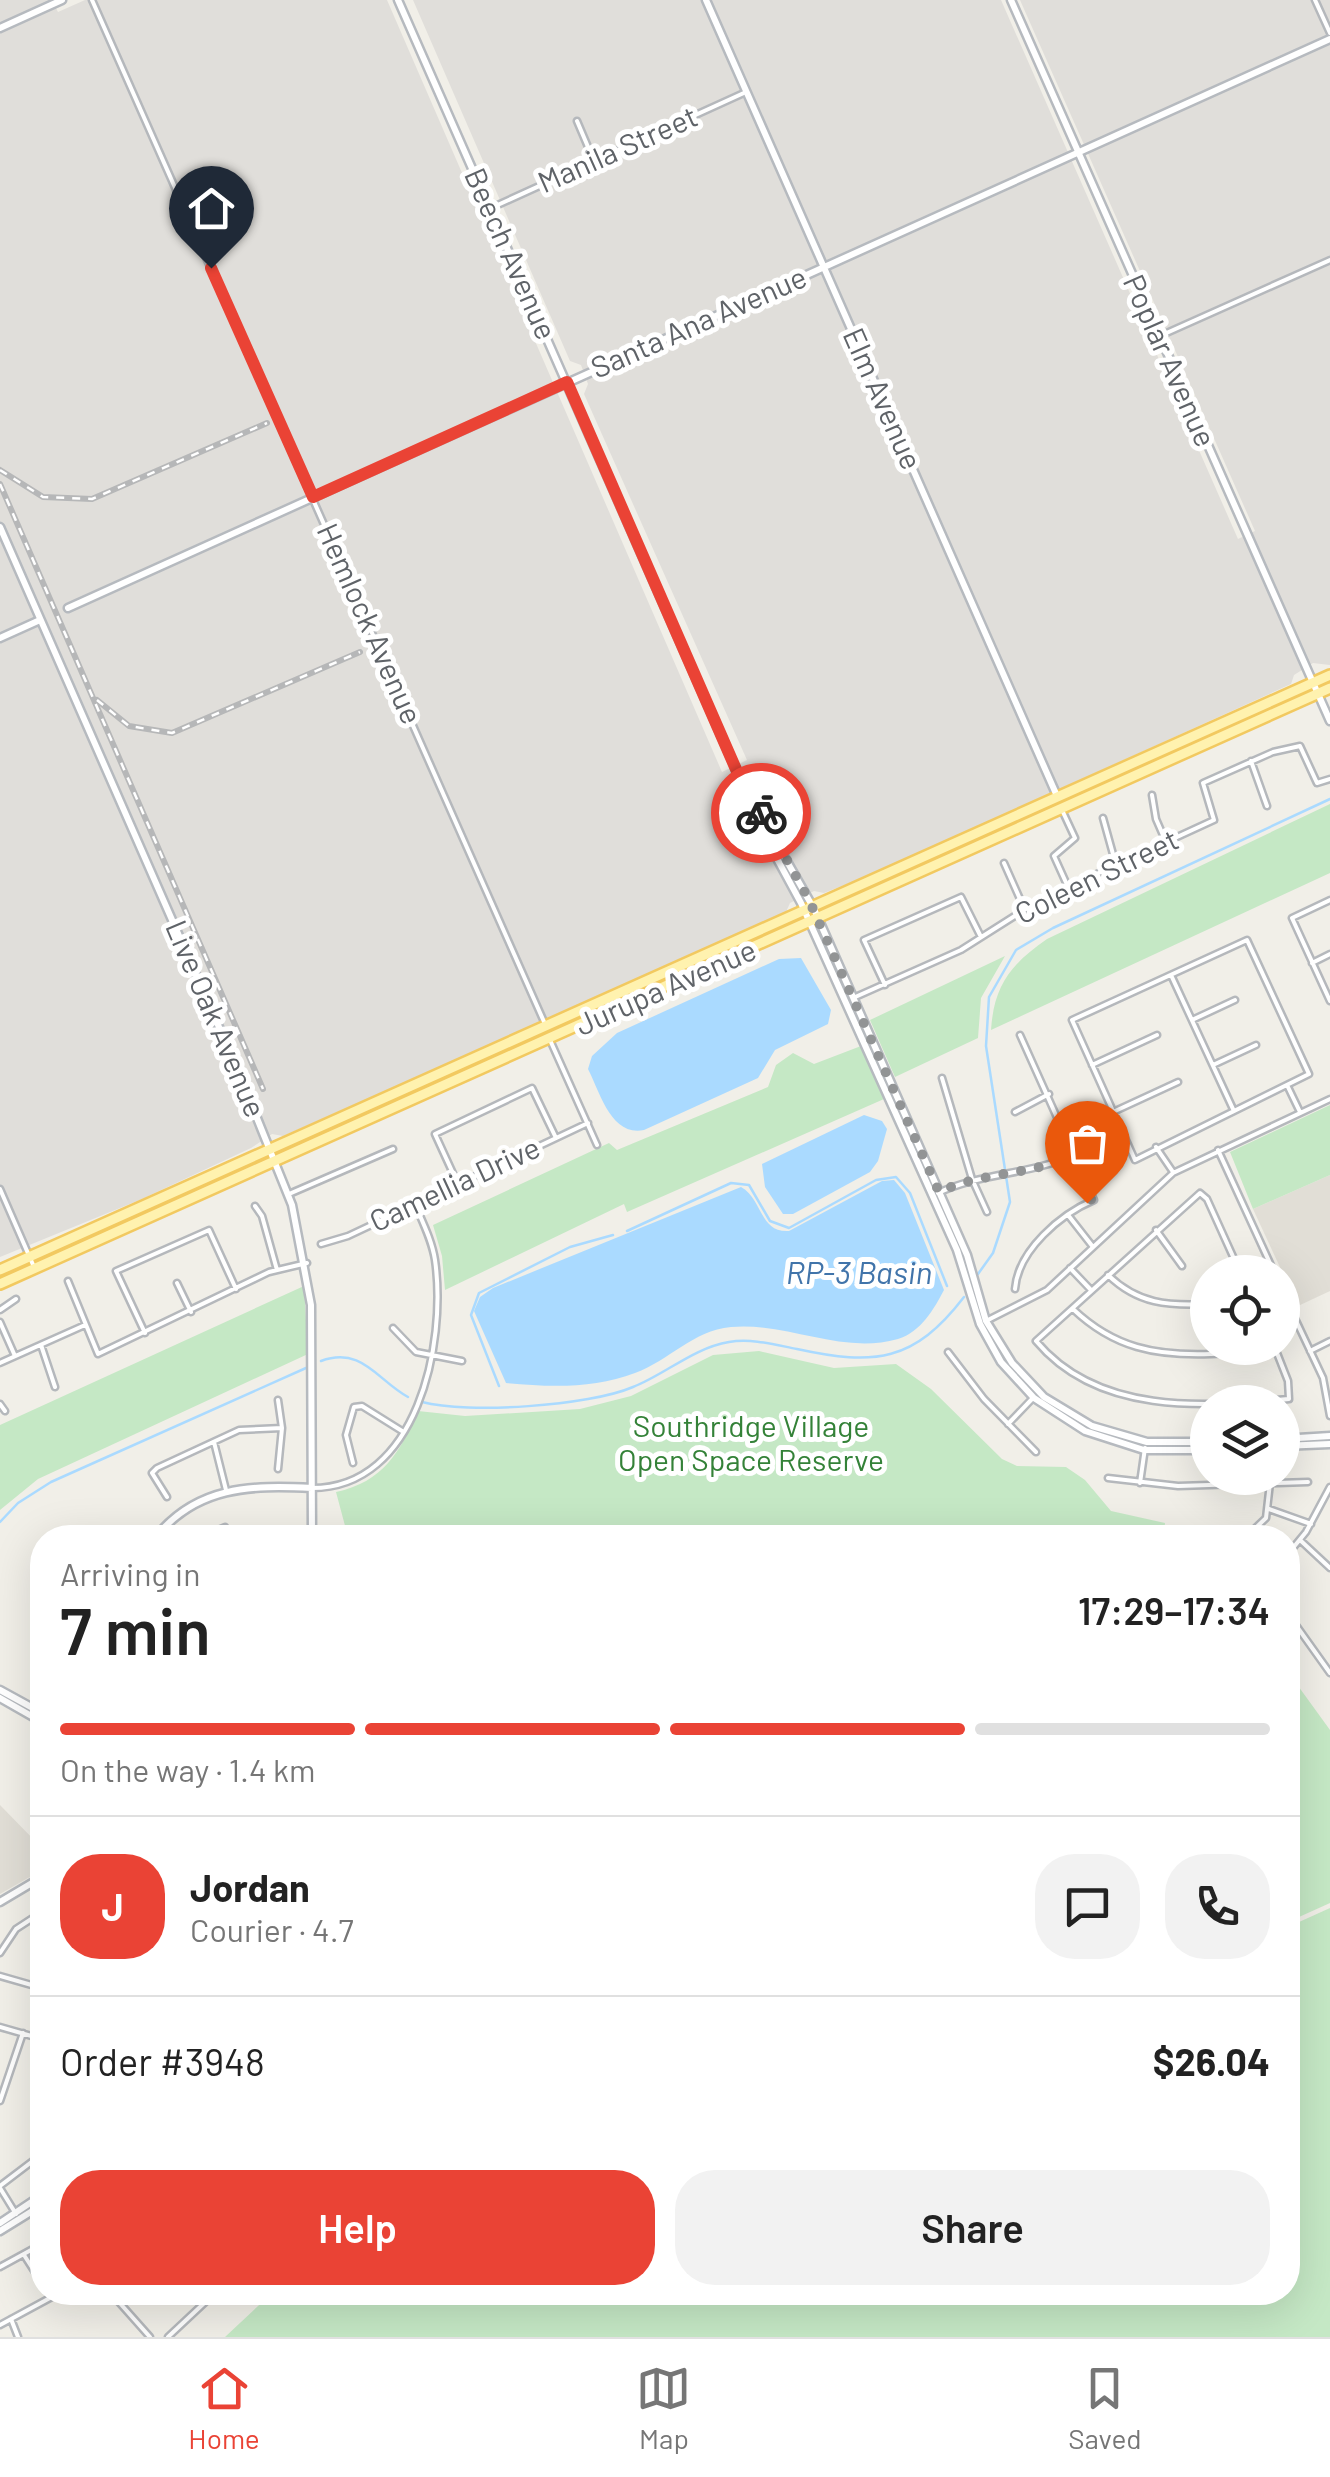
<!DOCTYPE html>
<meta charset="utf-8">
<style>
body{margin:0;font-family:Barlow,sans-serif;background:#f2f2f2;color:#222;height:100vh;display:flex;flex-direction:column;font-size:38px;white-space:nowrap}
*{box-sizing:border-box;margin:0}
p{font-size:32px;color:#767676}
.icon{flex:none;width:55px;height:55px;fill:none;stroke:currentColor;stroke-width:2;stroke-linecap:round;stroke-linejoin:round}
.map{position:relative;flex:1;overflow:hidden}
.side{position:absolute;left:30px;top:1525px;width:1270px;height:780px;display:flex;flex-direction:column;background:#fff;border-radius:40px;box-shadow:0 10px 40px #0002}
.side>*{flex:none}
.tools{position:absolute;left:1190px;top:1255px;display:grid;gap:20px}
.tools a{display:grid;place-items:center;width:110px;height:110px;border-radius:50%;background:#fff;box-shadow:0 10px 40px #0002;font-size:50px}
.pin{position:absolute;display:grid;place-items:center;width:85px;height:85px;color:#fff;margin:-102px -42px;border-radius:50% 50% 50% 0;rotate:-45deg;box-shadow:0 0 10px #0007}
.pin .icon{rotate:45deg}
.courier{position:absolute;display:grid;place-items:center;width:100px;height:100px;margin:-50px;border:8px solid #ea4335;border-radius:50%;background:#fff;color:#222;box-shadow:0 2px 12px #0007}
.overview em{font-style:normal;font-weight:600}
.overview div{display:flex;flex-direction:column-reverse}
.overview{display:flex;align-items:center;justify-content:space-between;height:170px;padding:0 30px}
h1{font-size:65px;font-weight:600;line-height:75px}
.bar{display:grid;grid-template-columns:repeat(4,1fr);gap:15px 10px;align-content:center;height:120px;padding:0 30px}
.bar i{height:12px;border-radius:8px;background:#e0e0e0}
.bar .active{background:#ea4335}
.bar p{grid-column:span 4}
.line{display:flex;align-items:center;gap:25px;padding:0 30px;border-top:2px solid #e0e0e0}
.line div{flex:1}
.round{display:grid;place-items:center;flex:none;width:105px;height:105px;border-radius:40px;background:#f2f2f2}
.primary-button{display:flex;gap:20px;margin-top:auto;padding:20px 30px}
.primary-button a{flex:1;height:115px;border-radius:40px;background:#ea4335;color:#fff;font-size:40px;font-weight:600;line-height:115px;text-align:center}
.primary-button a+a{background:#f2f2f2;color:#222}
.tab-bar{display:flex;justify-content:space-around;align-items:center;height:140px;border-top:2px solid #e0e0e0;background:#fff;font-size:28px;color:#767676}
.tab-bar a{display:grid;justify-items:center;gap:5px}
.tab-bar .active{color:#ea4335}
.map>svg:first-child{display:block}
.industrial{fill:#e0deda}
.education{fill:#e1ded6}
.green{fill:#c5e8c5}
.water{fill:#aadaff}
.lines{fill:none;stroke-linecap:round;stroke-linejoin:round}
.stream{stroke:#aadaff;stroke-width:2.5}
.street-casing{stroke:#b5b8bc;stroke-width:9}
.secondary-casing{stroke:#b6babf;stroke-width:11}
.primary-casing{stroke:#f2c960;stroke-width:14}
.street{stroke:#fff;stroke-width:4}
.secondary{stroke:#fff;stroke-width:6}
.primary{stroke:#fff2af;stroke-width:9}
.rail-casing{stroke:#b6b7b8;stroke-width:6}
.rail{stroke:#fff;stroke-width:2.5;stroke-dasharray:8;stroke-linecap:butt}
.done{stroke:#929495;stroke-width:10;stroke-dasharray:0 18}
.route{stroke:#ea4335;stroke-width:12}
.labels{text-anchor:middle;stroke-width:10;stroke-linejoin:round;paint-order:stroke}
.street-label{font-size:30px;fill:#5f6368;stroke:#fff}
.park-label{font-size:30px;fill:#348238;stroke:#fff}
.water-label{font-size:32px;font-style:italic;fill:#4174aa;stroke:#fff}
</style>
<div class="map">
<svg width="1330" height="2337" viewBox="0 0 1330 2337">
<rect width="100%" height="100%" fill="#f1efe8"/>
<!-- industrial -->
<path class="industrial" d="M0 0H52L58 12 85 0H387L722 772 747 760 584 394 588 384 581 365 570 361 413 0H1001L1238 539 1255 531 1020 0H1330V665L1313 663 1294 675 1291 684 994 819 875 873 824 893 814 891 790 903 786 912 629 984 283 1136 272 1134 251 1148 142 1199 0 1257Z"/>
<!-- education -->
<path class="education" d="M1330 1175V1291L1298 1306 1253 1209Z
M0 1805 38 1844 42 1870 0 1894Z"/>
<!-- green -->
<path class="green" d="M1330 804V873L991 1030C994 985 1011 964 1047 939Z
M1005 956 981 998 978 1038 895 1077 870 1020Z
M861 1046 884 1099 627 1212 624 1204 445 1290 442 1256 433 1225 609 1143 617 1150 768 1087 776 1065 793 1053 814 1064Z
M1330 1105V1175L1253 1209 1230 1152Z
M304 1286 308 1354 38 1479 0 1510V1425Z
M759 1351 834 1368 896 1364 931 1389 1002 1459 1017 1466 1066 1467 1085 1480 1111 1511 1165 1523 1164 1537H348L336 1492C383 1482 400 1452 418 1411L465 1416 580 1409 631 1396 713 1355Z
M1288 1672 1330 1730V1903L1288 1922Z
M1330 1908V2337H225L273 2292 330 2293 345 2304 370 2292H1288V1927Z"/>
<!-- water -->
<path class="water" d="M801 958 831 1010 828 1024 775 1050 758 1078 644 1130C611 1137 600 1092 588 1069L592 1056 617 1033 779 959Z
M864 1115 882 1121 887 1129 878 1161 870 1172 793 1214H783L765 1187 762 1164Z
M894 1180 905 1193 944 1290C934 1309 921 1332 898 1339 841 1355 788 1322 731 1327 692 1331 670 1360 635 1373 594 1389 549 1387 506 1383L474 1311 480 1297 493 1288 741 1187C763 1199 759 1233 789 1231L882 1181Z"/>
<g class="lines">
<!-- stream -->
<path class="stream" d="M627 1231 731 1183 749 1185 770 1221 789 1228 876 1180 896 1177 910 1193 947 1286
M978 1274 993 1253 1010 1202 986 1046 989 997 1016 950 1053 928 1330 799
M321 1361C362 1346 377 1380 408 1397
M499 1386 471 1315 479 1293 570 1247 613 1235
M422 1402C468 1414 589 1406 633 1387 666 1374 693 1348 729 1342 752 1338 776 1345 797 1349 875 1366 914 1362 964 1297
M0 1522 18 1503 51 1482 306 1368"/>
<defs>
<path id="street" d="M92 0 545 1024
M1315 0 1330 33
M577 121 594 161
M491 208 746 92
M1162 335 1330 260
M1251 761 1267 806
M1152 795 1156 819 1166 842
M1062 810 1075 838 1054 856 1068 887
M1103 818 1116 865
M1004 863 1024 908
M1330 900 1292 918 1330 1001
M1247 940 1309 1074 1135 1160 1072 1020Z
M1312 963 1330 954
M1171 975 1233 1109
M885 985 864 940 961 897 981 937
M853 998 961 950 1040 900 1214 820 1203 783 1273 752 1300 746 1317 783 1330 779
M1192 1020 1235 1000
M550 1040 597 1145
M1092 1065 1157 1035
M1213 1065 1256 1045
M942 1078 972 1179 987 1212
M1287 1085 1300 1112
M1015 1112 1049 1094
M1113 1112 1178 1082
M1156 1147 1173 1172
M1218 1150 1274 1272
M457 1182 435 1134 532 1088 556 1138
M0 1189 34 1267
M938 1193C983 1172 1031 1175 1076 1154
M289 1194 393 1149
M255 1206 262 1216 277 1270
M1068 1215 1093 1247
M1156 1230 1182 1266
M321 1244 348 1236 588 1123
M1070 1268 1091 1290
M1240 1272 1207 1199 1200 1193 1036 1341C1098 1415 1202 1407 1289 1399L1288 1381 1275 1348
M1108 1275C1138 1304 1168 1306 1208 1304
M68 1281 98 1354 269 1272 307 1263
M177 1283 191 1312
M1015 1289C1018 1250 1061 1214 1094 1200L1020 1035
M1282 1291 1323 1378 1330 1416
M1073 1309C1114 1348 1156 1356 1211 1354 1230 1353 1249 1354 1266 1348
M0 1310 16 1299
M988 1320 1047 1290 1173 1173 1330 1099
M0 1322 15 1356
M393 1328 416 1352 462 1361
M145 1333 116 1271 209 1230 236 1289
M41 1345 55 1387
M1310 1351 1330 1341
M948 1352 984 1399 1036 1452
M0 1363 85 1325
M0 1404 5 1411
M1008 1424 1032 1399
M214 1442 226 1490
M353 1463 346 1435 354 1407 362 1406 402 1431
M278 1469 282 1428 278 1400
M1108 1478 1178 1486 1308 1482
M1140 1483 1145 1448
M312 1488C417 1488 447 1344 435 1260 432 1240 422 1221 414 1202
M167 1497 152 1473 157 1468 239 1430 282 1428
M1269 1509 1311 1524
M200 1538 225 1527
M1245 1538 1266 1518 1270 1483
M1300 1540 1330 1568
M1288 1554 1306 1532 1330 1487
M1288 1614 1330 1673
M0 1953 16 1929 42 1912
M0 1976 42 1988
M0 2027 42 2039
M41 2093H42
M0 2101 23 2033
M0 2186 42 2154
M0 2188 16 2214
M24 2255 42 2283
M0 2267 42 2244
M110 2292 150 2337
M11 2319 18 2337
M0 2325 61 2292
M168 2337 216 2292"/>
<path id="secondary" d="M398 0 742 783 743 796 801 903 957 1250 980 1324 1001 1362 1034 1398 1085 1431 1144 1450H1208
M706 0 1057 796
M1011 0 1330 721
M0 28 62 0
M0 527 236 1066 292 1205 311 1305 312 1538
M68 608 1330 39
M0 638 40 620
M743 784 814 909 967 1255 986 1321 1012 1363 1044 1397 1092 1426 1147 1442H1208
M1282 1439 1330 1436
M1282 1446 1330 1444
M155 1538C196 1486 251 1485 312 1488
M0 1690 42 1713
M0 1698 42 1722
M0 1902 42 1877
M0 2223 42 2195
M0 2231 42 2205"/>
<path id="primary" d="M0 1270 1330 675
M0 1284 1330 688"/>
</defs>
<!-- street casing -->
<use href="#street" class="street-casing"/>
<!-- secondary casing -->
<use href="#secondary" class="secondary-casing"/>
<!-- primary casing -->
<use href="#primary" class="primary-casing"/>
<!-- street -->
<use href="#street" class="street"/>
<!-- secondary -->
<use href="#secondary" class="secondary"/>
<!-- primary -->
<use href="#primary" class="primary"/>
<defs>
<path id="rail" d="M0 470 43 497 92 499 267 423
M0 484 263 1089
M97 700 129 726 172 733 360 652"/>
</defs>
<!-- rail casing -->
<use href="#rail" class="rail-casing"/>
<!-- rail -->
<use href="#rail" class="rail"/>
</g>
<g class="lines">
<!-- done -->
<path class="done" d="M761 813 809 900 939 1192C983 1171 1032 1176 1076 1154L1094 1197 1087 1203"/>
<!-- route -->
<path class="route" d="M211 268 313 497 567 382 742 783 761 813"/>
</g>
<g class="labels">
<!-- street labels -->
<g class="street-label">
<text transform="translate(618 150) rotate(-24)" y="10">Manila Street</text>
<text transform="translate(510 254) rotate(66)" y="10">Beech Avenue</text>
<text transform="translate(699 323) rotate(-24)" y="10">Santa Ana Avenue</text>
<text transform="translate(1169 361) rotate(66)" y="10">Poplar Avenue</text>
<text transform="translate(882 399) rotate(66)" y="10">Elm Avenue</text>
<text transform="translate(369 624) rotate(66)" y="10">Hemlock Avenue</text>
<text transform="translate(1097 877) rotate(-26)" y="10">Coleen Street</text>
<text transform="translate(666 988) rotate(-24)" y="10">Jurupa Avenue</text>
<text transform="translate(215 1019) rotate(67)" y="10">Live Oak Avenue</text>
<text transform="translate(455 1185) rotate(-25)" y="10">Camellia Drive</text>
</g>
<!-- park labels -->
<g class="park-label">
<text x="751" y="1437">Southridge Village<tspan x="751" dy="34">Open Space Reserve</tspan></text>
</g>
<!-- water labels -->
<g class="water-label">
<text x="859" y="1284">RP-3 Basin</text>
</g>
</g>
</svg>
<div class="tools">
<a><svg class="icon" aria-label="locate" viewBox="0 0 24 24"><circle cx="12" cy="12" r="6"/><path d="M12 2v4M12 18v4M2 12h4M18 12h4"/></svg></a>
<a><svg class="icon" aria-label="layers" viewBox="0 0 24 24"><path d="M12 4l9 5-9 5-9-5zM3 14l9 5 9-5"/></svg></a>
</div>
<div class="pin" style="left:1087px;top:1203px;background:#ea580c"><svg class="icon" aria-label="bag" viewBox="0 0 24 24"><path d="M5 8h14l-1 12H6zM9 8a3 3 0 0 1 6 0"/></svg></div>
<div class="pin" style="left:211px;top:268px;background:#1f2937"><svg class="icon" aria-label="home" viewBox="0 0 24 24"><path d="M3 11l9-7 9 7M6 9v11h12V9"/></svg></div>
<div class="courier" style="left:761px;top:813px"><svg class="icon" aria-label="bike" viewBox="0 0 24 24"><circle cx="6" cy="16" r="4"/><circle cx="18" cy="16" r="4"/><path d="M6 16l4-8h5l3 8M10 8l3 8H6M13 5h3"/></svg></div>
<section class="side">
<div class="overview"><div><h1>7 min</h1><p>Arriving in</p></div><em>17:29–17:34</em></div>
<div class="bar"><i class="active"></i><i class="active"></i><i class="active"></i><i></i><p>On the way · 1.4 km</p></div>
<div class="line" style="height:180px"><b class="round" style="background:#ea4335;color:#fff">J</b><div><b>Jordan</b><p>Courier · 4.7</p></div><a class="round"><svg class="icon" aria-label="chat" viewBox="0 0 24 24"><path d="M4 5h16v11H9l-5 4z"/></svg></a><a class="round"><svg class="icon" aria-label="phone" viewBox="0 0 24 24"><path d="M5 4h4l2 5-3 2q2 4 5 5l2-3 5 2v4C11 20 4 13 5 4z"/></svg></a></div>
<div class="line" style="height:130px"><div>Order #3948</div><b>$26.04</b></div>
<div class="primary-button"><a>Help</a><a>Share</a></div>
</section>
</div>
<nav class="tab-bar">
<a class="active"><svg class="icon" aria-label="home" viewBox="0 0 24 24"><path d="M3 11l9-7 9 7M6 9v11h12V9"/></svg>Home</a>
<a><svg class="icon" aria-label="map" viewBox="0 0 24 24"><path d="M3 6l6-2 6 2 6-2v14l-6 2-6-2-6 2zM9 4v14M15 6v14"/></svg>Map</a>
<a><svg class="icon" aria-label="saved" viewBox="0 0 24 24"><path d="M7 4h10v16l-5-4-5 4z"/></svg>Saved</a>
</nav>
